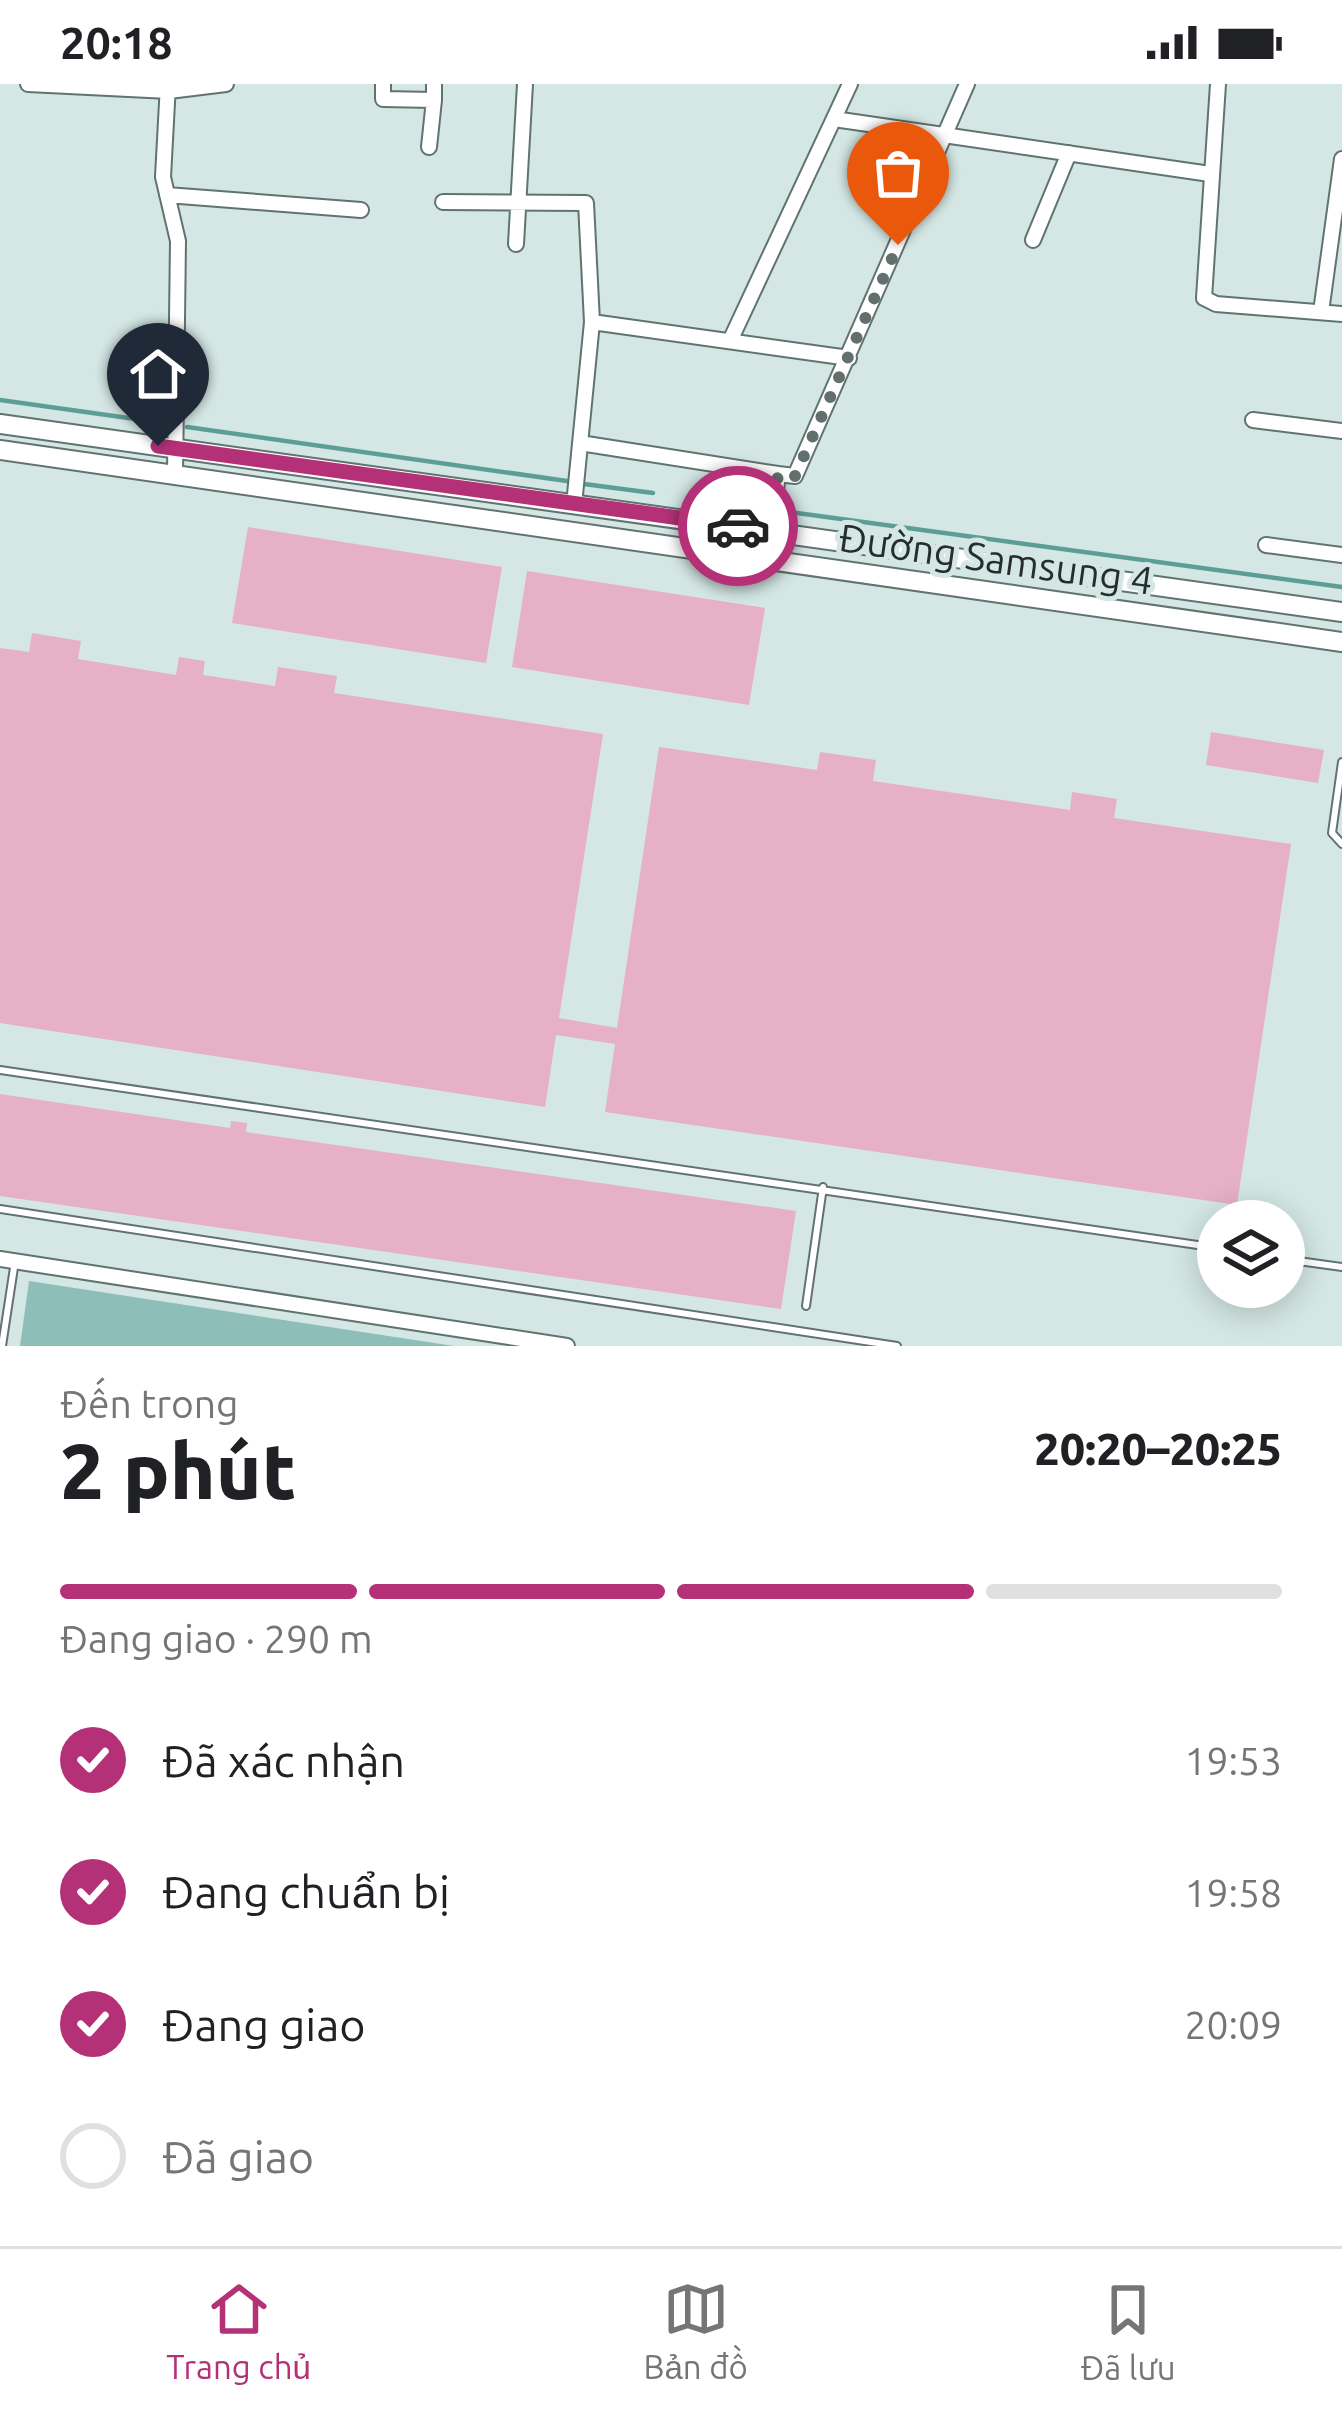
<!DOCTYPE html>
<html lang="vi">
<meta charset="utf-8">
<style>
body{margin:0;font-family:Ubuntu,sans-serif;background:#f6f6f6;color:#202124;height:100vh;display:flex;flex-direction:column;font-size:45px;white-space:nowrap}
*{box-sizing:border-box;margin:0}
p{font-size:39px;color:#757577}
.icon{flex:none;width:66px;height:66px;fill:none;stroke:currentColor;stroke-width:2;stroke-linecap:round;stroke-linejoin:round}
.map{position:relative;height:1262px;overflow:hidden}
.side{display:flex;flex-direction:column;background:#fff;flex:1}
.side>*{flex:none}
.buttons{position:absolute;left:1197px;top:1116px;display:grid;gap:24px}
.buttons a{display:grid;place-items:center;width:108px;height:108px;border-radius:50%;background:#fff;box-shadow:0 6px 30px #0003;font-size:60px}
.pin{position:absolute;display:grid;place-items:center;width:102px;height:102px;color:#fff;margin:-123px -51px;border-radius:50% 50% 50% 0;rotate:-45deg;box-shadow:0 0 12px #0007}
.pin .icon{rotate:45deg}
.courier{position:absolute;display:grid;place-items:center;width:120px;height:120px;margin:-60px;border:9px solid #b43178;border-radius:50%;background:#fff;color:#222;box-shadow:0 3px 15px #0007}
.headline em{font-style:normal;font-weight:800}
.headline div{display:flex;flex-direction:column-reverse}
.headline{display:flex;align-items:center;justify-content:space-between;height:204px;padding:0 60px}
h1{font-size:78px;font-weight:800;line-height:90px}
.bar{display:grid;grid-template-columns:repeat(4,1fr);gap:18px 12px;align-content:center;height:144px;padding:0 60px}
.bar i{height:15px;border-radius:9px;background:#e0e0e0}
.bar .on{background:#b43178}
.bar p{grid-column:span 4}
ol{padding:0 60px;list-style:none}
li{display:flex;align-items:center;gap:36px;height:132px}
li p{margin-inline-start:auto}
li .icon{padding:12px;border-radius:50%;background:#b43178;color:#fff;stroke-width:4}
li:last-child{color:#757577}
li i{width:66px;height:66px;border:6px solid #e0e0e0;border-radius:50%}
.status{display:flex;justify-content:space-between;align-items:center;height:84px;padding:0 60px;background:#fff;direction:ltr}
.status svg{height:33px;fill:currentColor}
.menu{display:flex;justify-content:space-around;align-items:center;height:168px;border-top:3px solid #e0e0e0;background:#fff;font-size:33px;color:#757577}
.menu a{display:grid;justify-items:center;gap:6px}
.menu .on{color:#b43178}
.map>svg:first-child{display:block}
.green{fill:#8dbeb7}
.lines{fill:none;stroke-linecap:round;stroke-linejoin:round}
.stream{stroke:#5c9e96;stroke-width:4.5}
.building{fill:#e6b0c7}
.lane-casing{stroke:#617370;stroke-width:10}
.street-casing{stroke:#617370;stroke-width:18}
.secondary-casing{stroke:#617370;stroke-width:22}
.lane{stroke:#fff;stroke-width:6}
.street{stroke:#fff;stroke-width:14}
.secondary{stroke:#fff;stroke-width:18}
.done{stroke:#636f6d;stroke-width:12;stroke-dasharray:0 21.6}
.route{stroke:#b43178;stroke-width:15}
.labels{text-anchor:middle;stroke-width:10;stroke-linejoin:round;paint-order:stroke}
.street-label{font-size:39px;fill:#262e2d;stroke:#d4e7e4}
</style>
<div class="status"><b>20:18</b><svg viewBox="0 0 49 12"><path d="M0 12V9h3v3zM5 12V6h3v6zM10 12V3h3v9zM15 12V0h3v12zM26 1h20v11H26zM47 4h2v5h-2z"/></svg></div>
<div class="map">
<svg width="1342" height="1262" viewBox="0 0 1342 1262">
<rect width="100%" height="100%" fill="#d4e7e4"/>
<!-- green -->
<path class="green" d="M29 1197 454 1262H20Z"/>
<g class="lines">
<!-- stream -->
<path class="stream" d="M0 316 171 340
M187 343 567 397
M584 400 653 409
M797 429 1342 503"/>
</g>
<!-- building -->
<path class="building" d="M248 443 502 483 486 579 232 539Z
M527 487 765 524 749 621 512 583Z
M32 549 81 557 78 575 176 591 179 573 205 577 203 591 275 602 278 583 337 592 334 609 603 650 559 934 617 944 659 663 817 686 820 668 876 676 873 697 1070 726 1072 708 1117 715 1114 734 1291 760 1237 1121 605 1028 615 960 556 951 545 1023 0 939V564L29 568Z
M1211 648 1324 666 1318 699 1206 681Z
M0 1010 230 1044 231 1037 247 1039 246 1048 796 1127 781 1225 0 1112Z"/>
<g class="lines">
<defs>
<path id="lane" d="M1342 678 1332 749 1342 760
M0 986 1218 1164
M0 1125 897 1262
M1284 1175 1342 1183
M806 1222 823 1103
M2 1262 15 1177"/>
<path id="street" d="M28 0 169 7 226 0
M168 0 163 93 178 157 175 391
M383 0V15L434 16V0
M1218 0 1204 214 1216 220 1342 230
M834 35 1210 90
M429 63 434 16
M167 111 361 126
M443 118 586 119 592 238
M1033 156 1069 69
M516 160 525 0
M1321 228 1342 75
M730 257 850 0
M1253 336 1342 347
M580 359 778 390
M574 421 592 238 849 274
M771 447 778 390 795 392 967 0
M1266 461 1342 471
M0 1175 567 1262"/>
<path id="secondary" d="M0 340 1342 528
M0 366 1342 558"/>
</defs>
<!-- lane casing -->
<use href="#lane" class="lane-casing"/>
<!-- street casing -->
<use href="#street" class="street-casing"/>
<!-- secondary casing -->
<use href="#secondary" class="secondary-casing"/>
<!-- lane -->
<use href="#lane" class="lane"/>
<!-- street -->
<use href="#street" class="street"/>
<!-- secondary -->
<use href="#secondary" class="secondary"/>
</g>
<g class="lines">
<!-- done -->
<path class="done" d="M738 442 771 447 778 390 795 392 898 161"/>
<!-- route -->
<path class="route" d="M158 362 738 442"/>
</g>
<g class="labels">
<!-- street labels -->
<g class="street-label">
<text transform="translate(996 475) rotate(8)" y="14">Đường Samsung 4</text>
</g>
</g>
</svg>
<div class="buttons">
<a><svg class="icon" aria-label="layers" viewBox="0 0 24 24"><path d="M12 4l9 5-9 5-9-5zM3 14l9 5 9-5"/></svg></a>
</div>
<div class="pin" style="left:898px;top:161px;background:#ea580c"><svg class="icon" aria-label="bag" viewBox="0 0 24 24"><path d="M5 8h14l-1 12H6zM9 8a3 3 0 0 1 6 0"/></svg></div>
<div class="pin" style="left:158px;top:362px;background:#1f2937"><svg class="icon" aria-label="home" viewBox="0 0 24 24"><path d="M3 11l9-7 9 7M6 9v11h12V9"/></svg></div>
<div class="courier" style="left:738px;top:442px"><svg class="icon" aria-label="car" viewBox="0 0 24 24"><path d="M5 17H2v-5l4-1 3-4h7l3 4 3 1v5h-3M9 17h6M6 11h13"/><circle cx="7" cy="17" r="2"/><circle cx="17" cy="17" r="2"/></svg></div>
</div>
<section class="side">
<div class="headline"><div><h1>2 phút</h1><p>Đến trong</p></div><em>20:20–20:25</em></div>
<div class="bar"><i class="on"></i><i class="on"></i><i class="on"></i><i></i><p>Đang giao · 290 m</p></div>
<ol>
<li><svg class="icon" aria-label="check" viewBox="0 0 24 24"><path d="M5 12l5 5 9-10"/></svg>Đã xác nhận<p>19:53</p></li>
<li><svg class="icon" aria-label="check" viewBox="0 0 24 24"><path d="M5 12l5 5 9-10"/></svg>Đang chuẩn bị<p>19:58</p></li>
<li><svg class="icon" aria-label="check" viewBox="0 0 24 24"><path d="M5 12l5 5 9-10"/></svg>Đang giao<p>20:09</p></li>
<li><i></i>Đã giao</li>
</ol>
</section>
<nav class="menu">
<a class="on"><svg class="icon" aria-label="home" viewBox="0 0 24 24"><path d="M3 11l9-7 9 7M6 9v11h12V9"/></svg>Trang chủ</a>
<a><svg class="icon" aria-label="map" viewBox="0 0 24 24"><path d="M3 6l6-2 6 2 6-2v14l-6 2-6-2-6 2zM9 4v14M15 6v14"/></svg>Bản đồ</a>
<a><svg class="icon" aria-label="saved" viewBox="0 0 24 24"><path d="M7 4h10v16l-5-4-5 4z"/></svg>Đã lưu</a>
</nav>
